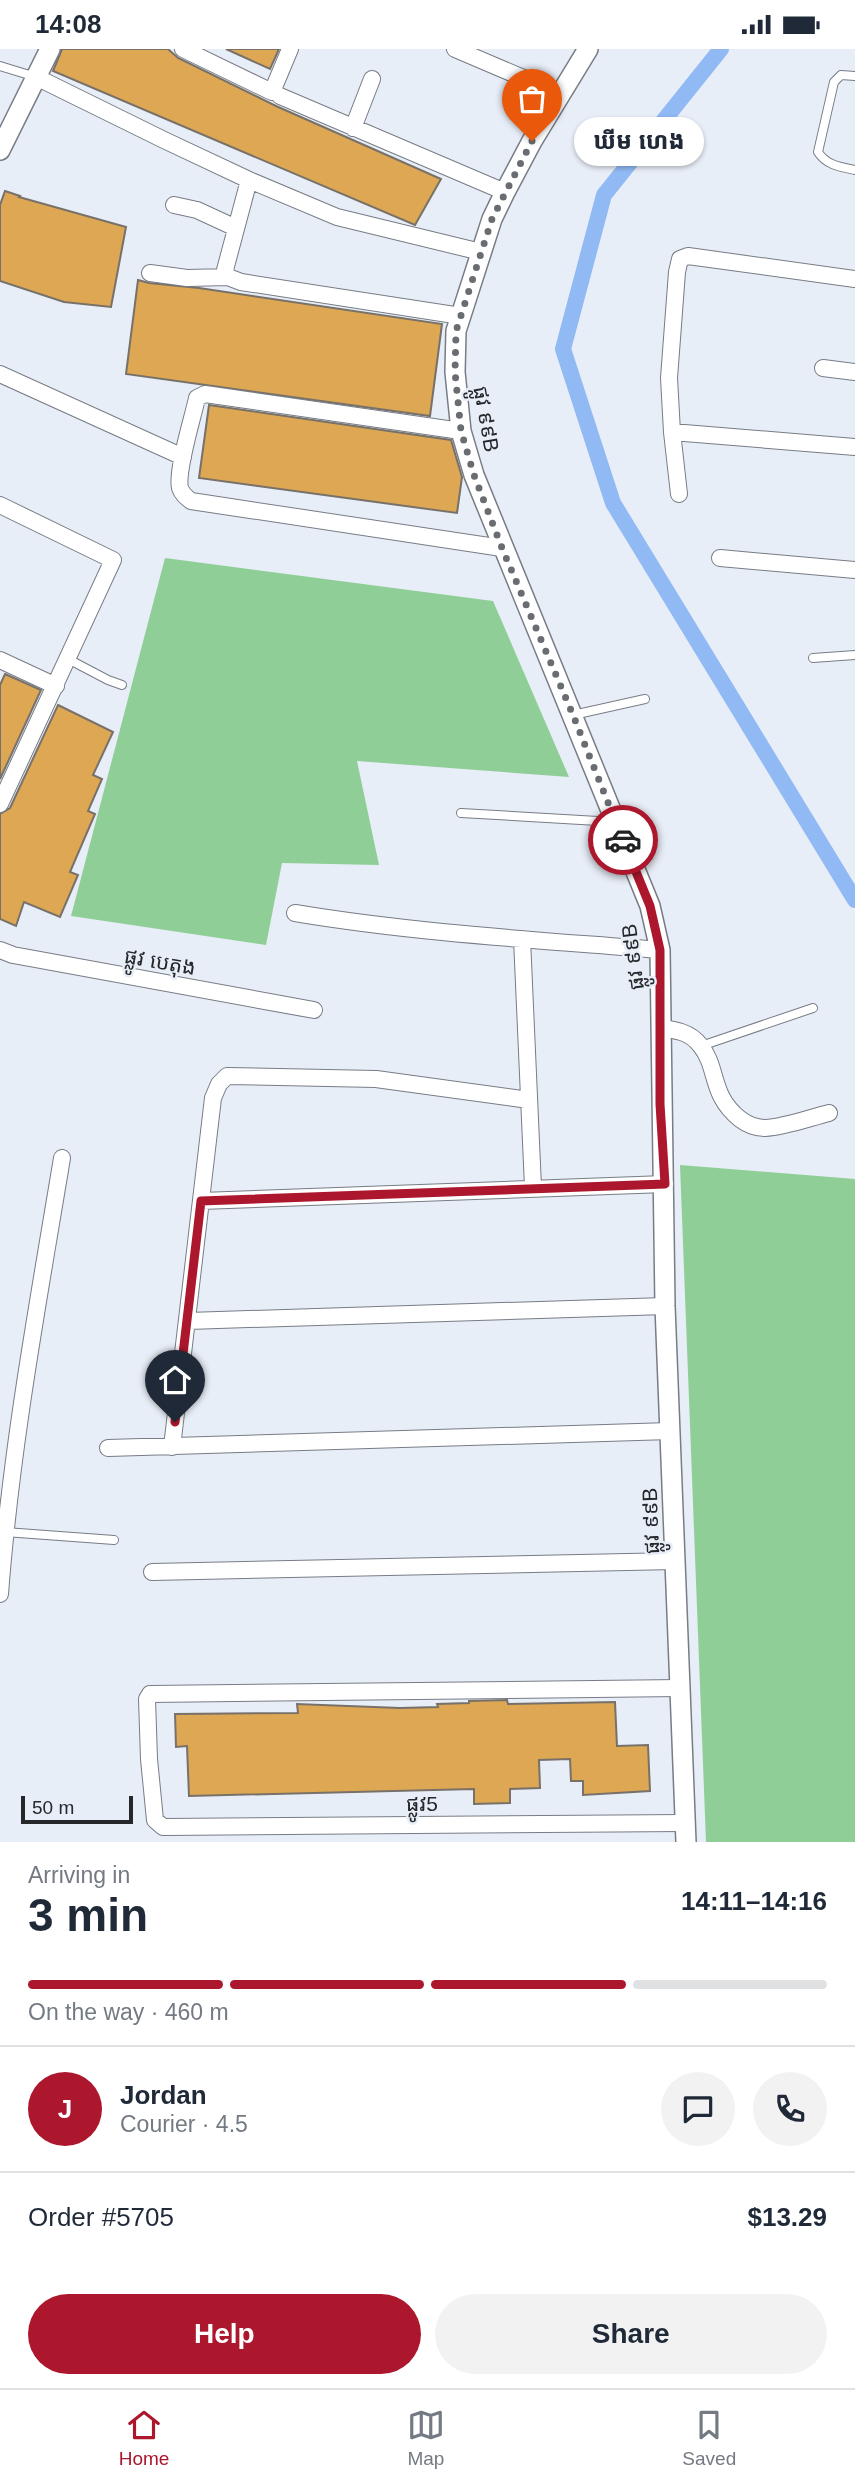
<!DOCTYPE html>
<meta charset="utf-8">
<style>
body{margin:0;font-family:Helvetica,"Noto Sans Khmer",sans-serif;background:#f2f2f3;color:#1f2937;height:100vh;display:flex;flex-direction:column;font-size:26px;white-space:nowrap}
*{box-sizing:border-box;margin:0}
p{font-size:23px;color:#747a83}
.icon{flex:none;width:38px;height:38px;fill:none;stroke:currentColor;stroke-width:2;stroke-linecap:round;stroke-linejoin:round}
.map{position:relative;height:1793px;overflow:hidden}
.side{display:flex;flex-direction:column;background:#fff;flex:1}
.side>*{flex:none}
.scale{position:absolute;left:21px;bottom:18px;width:112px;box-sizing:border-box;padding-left:7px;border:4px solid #25272b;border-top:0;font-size:19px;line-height:24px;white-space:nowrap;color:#25272b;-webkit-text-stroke:5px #e8eef7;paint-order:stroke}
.pin{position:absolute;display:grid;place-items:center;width:60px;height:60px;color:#fff;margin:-72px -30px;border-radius:50% 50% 50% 0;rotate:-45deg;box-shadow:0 0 7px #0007}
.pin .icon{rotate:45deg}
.courier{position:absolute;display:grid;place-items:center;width:70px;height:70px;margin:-35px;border:5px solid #ac172d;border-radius:50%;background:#fff;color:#222;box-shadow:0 2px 9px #0007}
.bubble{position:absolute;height:49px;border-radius:24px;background:#fff;box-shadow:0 2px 5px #0004;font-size:23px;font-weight:800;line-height:49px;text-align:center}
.overview em{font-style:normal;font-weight:800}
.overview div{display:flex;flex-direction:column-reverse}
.overview{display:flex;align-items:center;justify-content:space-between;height:119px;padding:0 28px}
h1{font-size:46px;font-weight:800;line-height:52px}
.bar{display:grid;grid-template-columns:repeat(4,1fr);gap:10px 7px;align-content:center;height:84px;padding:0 28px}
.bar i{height:9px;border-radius:5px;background:#e0e1e3}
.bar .selected{background:#ac172d}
.bar p{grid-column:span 4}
.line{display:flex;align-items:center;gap:18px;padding:0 28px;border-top:2px solid #e0e1e3}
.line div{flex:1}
.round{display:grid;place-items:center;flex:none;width:74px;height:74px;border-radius:37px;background:#f2f2f3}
.action{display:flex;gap:14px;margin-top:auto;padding:14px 28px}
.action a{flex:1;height:80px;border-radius:42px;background:#ac172d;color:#fff;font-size:28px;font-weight:800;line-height:80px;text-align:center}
.action a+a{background:#f2f2f3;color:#1f2937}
.status{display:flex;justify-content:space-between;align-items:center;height:49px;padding:0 35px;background:#fff;direction:ltr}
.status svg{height:19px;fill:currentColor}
.menu{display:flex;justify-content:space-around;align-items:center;height:98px;border-top:2px solid #e0e1e3;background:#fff;font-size:19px;color:#747a83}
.menu a{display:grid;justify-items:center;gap:4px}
.menu .selected{color:#ac172d}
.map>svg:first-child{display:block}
.green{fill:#8fce97}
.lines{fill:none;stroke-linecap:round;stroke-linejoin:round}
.canal{stroke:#91b9f4;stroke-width:16}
.building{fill:#dda754;stroke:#777169;stroke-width:2}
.service-casing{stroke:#777c85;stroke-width:10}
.minor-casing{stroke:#777c85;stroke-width:18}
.tertiary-casing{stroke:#777c85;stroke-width:22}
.service{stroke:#fff;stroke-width:8}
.minor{stroke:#fff;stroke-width:16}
.tertiary{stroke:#fff;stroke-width:19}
.done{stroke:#696d72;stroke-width:7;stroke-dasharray:0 12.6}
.route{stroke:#ac172d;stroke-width:9}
.labels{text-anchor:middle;stroke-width:5;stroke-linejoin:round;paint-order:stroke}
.street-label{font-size:21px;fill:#25272b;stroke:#e8eef7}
</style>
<div class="status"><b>14:08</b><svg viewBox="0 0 49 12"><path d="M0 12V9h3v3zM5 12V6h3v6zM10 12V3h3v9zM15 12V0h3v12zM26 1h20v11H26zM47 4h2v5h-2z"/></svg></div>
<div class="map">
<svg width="855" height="1793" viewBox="0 0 855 1793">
<rect width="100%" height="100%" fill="#e8eef7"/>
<!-- green -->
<path class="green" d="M165 509 493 552 569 728 357 712 379 816 282 814 266 896 71 867Z
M680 1116 855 1130V1793H706Z"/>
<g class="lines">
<!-- canal -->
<path class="canal" d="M721 0 604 146 563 300 613 454 855 851"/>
</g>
<!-- building -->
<path class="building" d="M62 0H168L178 9 276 57 441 130 415 176 53 22Z
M226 0H279L270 20Z
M5 142 20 147 19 148 126 178 111 258 64 253 0 232V156Z
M138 231 149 234 199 239 442 275 430 367 126 325Z
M209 356 451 391 462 428 457 464 199 429Z
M5 625 41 641 0 730V636Z
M58 656 113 683 93 726 102 730 88 762 95 765 70 823 78 826 60 868 24 853 16 877 0 870V765L10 759Z
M507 1651 508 1655 615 1653 617 1697 648 1696 650 1742 583 1746V1732H571L570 1710 539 1711 540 1739 510 1740V1754L474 1755V1740L189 1747 187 1697 176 1698 175 1665 298 1664 297 1655 400 1659 438 1658 437 1655 469 1654V1652Z"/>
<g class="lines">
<defs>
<path id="service" d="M0 17 36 28
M855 27 841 26 834 33 818 103C826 116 840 118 855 121
M813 609 855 606
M68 610 108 631 122 636
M573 666 645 650
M461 764 615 773
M701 997 813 959
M5 1483 114 1491"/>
<path id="minor" d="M183 0 272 43 290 0
M455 0 561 45
M36 28 164 91 249 131 337 168 481 203
M280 47 505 143
M353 79 372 30
M174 156 197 161 236 179
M150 224 187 229 228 228 241 233 461 267
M228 228 225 221 249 131
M823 319 855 323
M0 325 183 408
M461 382 205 345 197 349C193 368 176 422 180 439 182 445 186 448 191 452L502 499
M672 383 855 398
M679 445 672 383 669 329 677 223 680 210 688 207 855 230
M0 456 113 511 0 755
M720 509 855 521
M0 611 56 637
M295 864C415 884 538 891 660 901
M522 890 533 1138
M0 901 13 906 314 961
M661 979C676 981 690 983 700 996 719 1019 709 1045 740 1070 748 1076 756 1079 765 1079 785 1078 809 1069 829 1064
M201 1152 665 1135
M188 1272 665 1257
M172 1398 213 1049 219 1035 227 1027 376 1030 529 1051
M108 1399 670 1382
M152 1523 675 1512
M0 1545C11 1399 38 1254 62 1109
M680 1639 150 1645 147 1650 149 1710 155 1771 163 1778 685 1774"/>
<path id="tertiary" d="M588 0 532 92 505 143 492 170 456 282 455 323 461 382 474 426 650 857 660 901 665 1257 686 1793
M0 101 50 0"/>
</defs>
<!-- service casing -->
<use href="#service" class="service-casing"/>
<!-- minor casing -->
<use href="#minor" class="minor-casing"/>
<!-- tertiary casing -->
<use href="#tertiary" class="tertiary-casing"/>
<!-- service -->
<use href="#service" class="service"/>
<!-- minor -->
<use href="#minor" class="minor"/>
<!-- tertiary -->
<use href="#tertiary" class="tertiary"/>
</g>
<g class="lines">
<!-- done -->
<path class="done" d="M532 92 492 170 456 282 455 323 461 382 474 426 502 499 573 666 623 791"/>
<!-- route -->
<path class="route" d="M175 1373 201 1152 665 1135 660 1055V901L650 857 623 791"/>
</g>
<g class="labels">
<!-- street labels -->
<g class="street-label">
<text transform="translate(486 370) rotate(80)" y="7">ផ្លូវ ៩៩B</text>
<text transform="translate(633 908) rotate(-97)" y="7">ផ្លូវ ៩៩B</text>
<text transform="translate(160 913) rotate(10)" y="7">ផ្លូវ បេតុង</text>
<text transform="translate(651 1472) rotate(-92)" y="7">ផ្លូវ ៩៩B</text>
<text x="422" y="1762">ផ្លូវ5</text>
</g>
</g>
</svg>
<div class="scale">50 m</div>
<div class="pin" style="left:532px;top:92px;background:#ea580c"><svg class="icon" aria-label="bag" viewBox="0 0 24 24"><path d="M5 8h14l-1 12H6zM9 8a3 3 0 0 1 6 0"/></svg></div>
<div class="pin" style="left:175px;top:1373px;background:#1f2937"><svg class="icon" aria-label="home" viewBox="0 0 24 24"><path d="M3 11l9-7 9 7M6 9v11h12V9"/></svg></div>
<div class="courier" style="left:623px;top:791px"><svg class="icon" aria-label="car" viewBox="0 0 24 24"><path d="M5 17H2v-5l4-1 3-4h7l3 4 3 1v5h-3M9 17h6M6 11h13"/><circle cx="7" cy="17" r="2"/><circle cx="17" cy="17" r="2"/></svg></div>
<div class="bubble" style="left:574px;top:68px;width:130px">ឃីម ហេង</div>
</div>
<section class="side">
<div class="overview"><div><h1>3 min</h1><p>Arriving in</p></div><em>14:11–14:16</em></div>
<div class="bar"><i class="selected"></i><i class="selected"></i><i class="selected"></i><i></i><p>On the way · 460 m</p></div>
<div class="line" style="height:126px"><b class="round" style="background:#ac172d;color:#fff">J</b><div><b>Jordan</b><p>Courier · 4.5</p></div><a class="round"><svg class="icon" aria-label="chat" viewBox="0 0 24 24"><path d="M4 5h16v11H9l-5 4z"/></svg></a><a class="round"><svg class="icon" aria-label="phone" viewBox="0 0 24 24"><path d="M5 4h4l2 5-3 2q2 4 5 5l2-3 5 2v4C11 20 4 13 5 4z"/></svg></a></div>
<div class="line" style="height:91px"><div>Order #5705</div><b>$13.29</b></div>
<div class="action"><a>Help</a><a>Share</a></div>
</section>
<nav class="menu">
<a class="selected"><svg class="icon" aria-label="home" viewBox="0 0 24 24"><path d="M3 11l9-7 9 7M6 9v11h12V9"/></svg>Home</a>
<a><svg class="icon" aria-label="map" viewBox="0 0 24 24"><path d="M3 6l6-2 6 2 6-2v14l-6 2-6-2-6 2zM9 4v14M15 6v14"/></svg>Map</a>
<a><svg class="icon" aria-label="saved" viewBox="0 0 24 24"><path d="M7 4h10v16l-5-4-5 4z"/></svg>Saved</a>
</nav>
